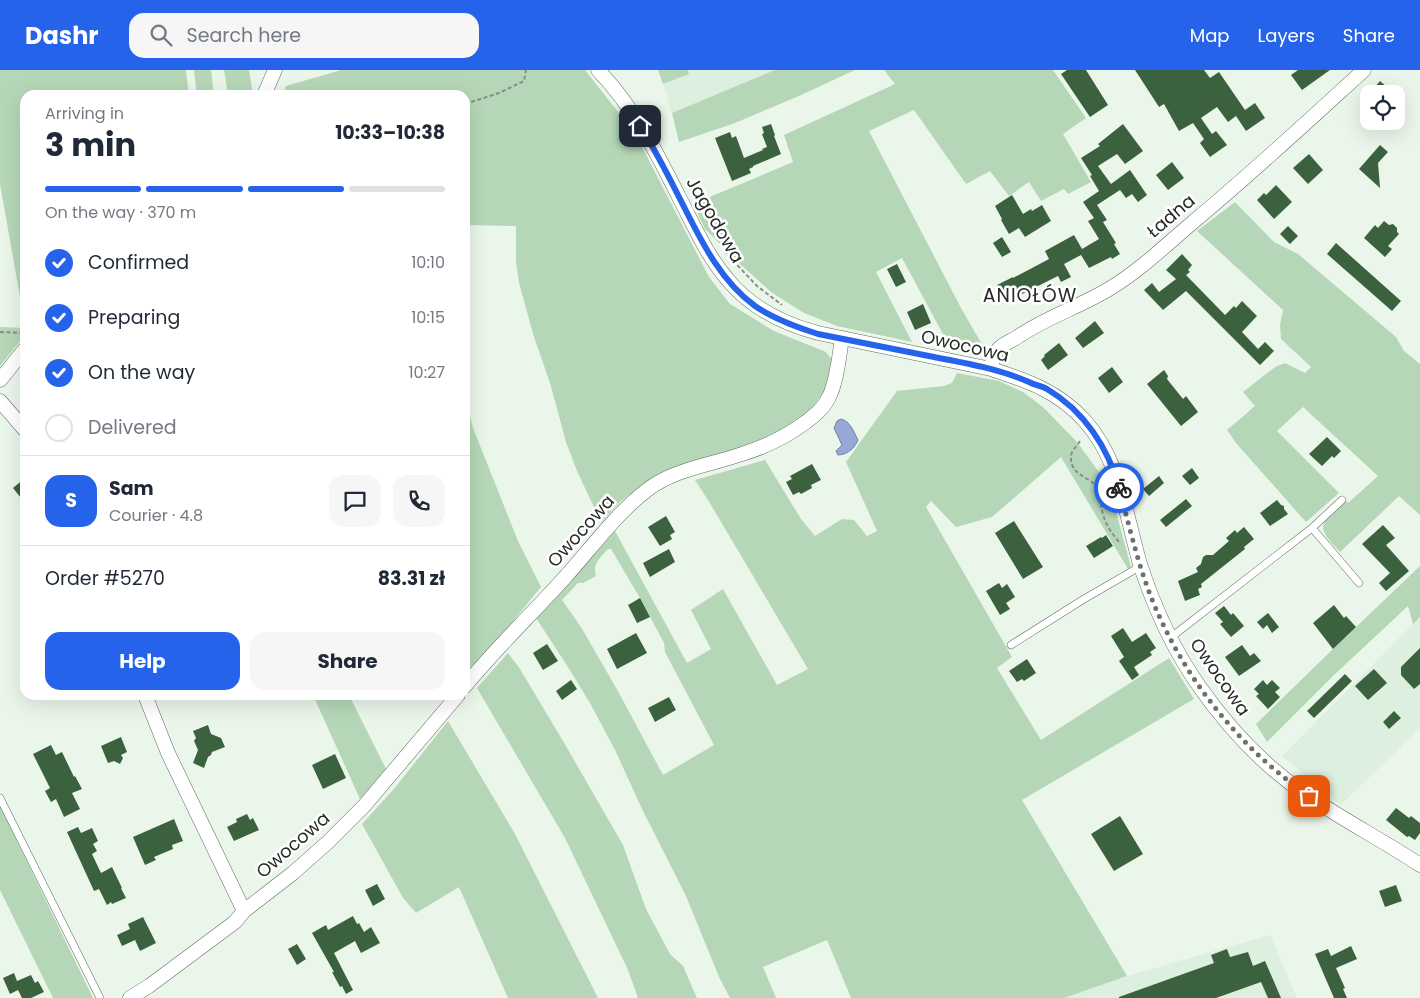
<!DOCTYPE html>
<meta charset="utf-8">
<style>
body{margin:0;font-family:Poppins,sans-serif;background:#f6f6f7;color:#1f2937;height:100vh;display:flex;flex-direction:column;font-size:19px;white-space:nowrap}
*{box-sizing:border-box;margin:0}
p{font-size:16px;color:#747a83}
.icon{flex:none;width:28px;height:28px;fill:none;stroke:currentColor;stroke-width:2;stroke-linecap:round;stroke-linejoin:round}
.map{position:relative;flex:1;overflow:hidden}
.panel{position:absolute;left:20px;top:20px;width:450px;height:610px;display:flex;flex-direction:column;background:#fff;border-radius:15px;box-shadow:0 5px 20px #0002}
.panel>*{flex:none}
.controls{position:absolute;left:1360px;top:15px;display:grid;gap:10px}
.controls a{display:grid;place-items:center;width:45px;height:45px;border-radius:10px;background:#fff;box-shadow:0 5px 20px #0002;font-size:25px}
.pin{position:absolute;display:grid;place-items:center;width:42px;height:42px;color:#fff;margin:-21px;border-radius:10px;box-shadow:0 2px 8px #0006}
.courier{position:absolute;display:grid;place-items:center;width:50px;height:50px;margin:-25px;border:4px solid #2563eb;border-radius:50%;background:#fff;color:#222;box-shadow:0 1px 6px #0007}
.summary em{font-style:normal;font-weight:700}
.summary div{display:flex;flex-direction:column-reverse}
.summary{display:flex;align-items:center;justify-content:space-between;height:85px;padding:0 25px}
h1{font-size:32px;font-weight:700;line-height:38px}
.bar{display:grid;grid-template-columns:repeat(4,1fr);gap:8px 5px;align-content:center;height:60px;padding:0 25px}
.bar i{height:6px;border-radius:4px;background:#e0e1e3}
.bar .selected{background:#2563eb}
.bar p{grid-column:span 4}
.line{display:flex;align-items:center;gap:12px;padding:0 25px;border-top:1px solid #e0e1e3}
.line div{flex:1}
.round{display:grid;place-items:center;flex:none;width:52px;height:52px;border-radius:15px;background:#f6f6f7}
ol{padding:0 25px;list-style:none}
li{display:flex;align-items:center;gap:15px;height:55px}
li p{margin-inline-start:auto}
li .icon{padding:5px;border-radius:50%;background:#2563eb;color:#fff;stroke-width:4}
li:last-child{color:#747a83}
li i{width:28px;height:28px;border:2px solid #e0e1e3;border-radius:50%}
.button{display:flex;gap:10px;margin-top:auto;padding:10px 25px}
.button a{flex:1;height:58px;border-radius:15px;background:#2563eb;color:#fff;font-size:20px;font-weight:700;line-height:58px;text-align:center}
.button a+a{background:#f6f6f7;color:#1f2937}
header{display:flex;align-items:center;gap:30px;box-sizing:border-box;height:70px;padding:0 25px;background:#2563eb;color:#fff}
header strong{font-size:24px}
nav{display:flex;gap:28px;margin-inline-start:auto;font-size:18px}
.search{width:350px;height:45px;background:#f6f6f7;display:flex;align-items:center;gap:12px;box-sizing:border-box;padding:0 18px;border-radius:15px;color:#747a83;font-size:19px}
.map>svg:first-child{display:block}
.built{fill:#ddefde}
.green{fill:#b5d7b7;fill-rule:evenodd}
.water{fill:#96a8d5;stroke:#7582a1}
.building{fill:#3b613f}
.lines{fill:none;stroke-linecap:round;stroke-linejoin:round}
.lane-casing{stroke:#606a61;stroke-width:8}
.street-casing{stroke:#606a61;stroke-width:15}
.path{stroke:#868e86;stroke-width:2;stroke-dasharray:4 2.5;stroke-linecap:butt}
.lane{stroke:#fff;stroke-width:7}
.street{stroke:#fff;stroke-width:14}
.done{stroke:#6c726c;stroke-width:5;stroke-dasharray:0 9}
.route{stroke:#2563eb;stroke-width:6}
.labels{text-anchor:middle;stroke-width:5;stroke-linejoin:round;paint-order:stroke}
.street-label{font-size:18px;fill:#272b27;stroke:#fff}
.neighbourhood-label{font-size:19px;letter-spacing:1px;fill:#272b27;stroke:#fff}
</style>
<header>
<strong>Dashr</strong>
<div class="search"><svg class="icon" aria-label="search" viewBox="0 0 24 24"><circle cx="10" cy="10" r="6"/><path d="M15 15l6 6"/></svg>Search here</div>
<nav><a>Map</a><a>Layers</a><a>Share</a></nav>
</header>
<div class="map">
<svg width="1420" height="928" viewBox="0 0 1420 928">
<rect width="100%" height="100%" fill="#ebf6eb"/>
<!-- built -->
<path class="built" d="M688 0H775L672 43 666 30 669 29 663 14 689 4Z
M1420 547V658L1341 735 1282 686Z
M1270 865 1297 928H1064L1127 906Z"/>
<!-- green -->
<path class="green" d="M0 0H186L189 25H25V265L0 296V257L24 258 25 255 0 114Z
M194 0H211L214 25H197Z
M224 0H249L253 25H228Z
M341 0H585L619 43 639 71 709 207 730 234 774 261 826 282 832 290 825 320 810 341 782 361 733 381 676 398 649 410 622 430 601 452 577 401 566 372 550 313 534 267 519 213 516 192V156L465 155V25H282L286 16Z
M658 0H688L689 4 663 14Z
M775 0H855L799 26 735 53 679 72 672 43Z
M884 0H1053L1086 48 1063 64 1091 112 1068 124 1064 119 1041 131 1029 112 1009 126 990 101 966 114 914 40 869 61 961 238 983 276 951 279 902 188 876 202 912 272 837 256 804 243 788 233 771 222 740 194 705 159 693 134 793 92 784 65 895 14Z
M1235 132 1274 172 1298 184 1396 267 1404 281 1420 294V445L1399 426 1340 482C1313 455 1321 453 1346 431L1348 433 1378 406 1303 337 1277 361 1339 423 1306 452 1236 373 1227 360 1255 336 1243 322 1275 297 1285 293 1305 303 1311 297 1281 269 1280 255 1283 240 1197 161Z
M957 303 999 311 1023 322 1043 337 1077 372 1109 416 1131 497 1128 499 1061 387 992 447 956 457 931 431 926 437 1012 587 997 598 1041 670 1169 588 1194 629 1022 730 1127 906 1064 928H851L827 870 763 897 776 928H730L719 907 686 826 643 741 615 680 590 633 568 597 536 548 615 461 687 593 711 579 691 540 723 519 777 615 808 599 711 435 695 410 765 390 801 449 815 466 842 449 854 450 867 466 877 461 846 392 897 321 944 316 952 313ZM608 479H611L640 528 664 573 665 582 714 675 663 705 619 623 581 557 562 530 578 513H583L596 506C592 494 600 488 608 479Z
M465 326 473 358 518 471 541 517 502 565 465 603Z
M1420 496V547L1413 554 1408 536 1334 605 1267 672 1256 654 1333 579Z
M508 583 520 599 563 671 623 775 646 839 670 884 683 896 697 928H638L628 900 565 768 477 618Z
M313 625H349L386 699 360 729Z
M448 651 515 764 598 928H508L459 817 416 843 403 828 362 754 393 720Z
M0 736 93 928H53L0 820Z"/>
<!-- water -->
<path class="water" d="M841 349C850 351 854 362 858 370 855 378 847 385 838 385L836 381 842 375 834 358 837 351Z"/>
<!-- building -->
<path class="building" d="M1067 0H1086L1108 35 1090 47 1061 4Z
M1135 0H1204L1210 8 1219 2 1245 40 1255 33 1265 48 1246 61 1236 46 1228 52 1217 37 1201 48 1212 64 1216 61 1227 75 1210 87 1200 73 1204 69 1193 53 1179 61 1164 34 1159 37Z
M1298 0H1330L1302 20 1291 5Z
M1380 11 1395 24H1369Z
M771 54 775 65 774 66 781 84 753 96V97L749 99 751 103 732 111 715 68 730 62 732 68 736 66 744 88 763 80 762 79 767 77 762 64 764 63 762 57Z
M1123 54 1143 81 1125 94 1117 84 1098 96 1111 114 1130 100 1147 125 1138 132 1132 124 1126 128 1120 120 1097 135 1107 150 1103 152 1116 173 1114 174 1120 184 1112 189 1111 187 1089 198 1081 185 1064 194 1071 207 1061 212 1058 206 1006 232 997 215 1013 207V208L1049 189 1045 181 1074 165 1082 179 1099 169 1088 151 1094 148 1083 132 1099 121 1090 106 1092 105 1081 88 1100 76 1098 74Z
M1380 75 1388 82 1378 93 1380 118 1359 99Z
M1309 84 1323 100 1308 114 1293 98Z
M1172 92 1184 108 1168 120 1156 105Z
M1276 115 1292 132 1274 149 1257 130 1264 123 1266 125Z
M1012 125 1023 144 1031 139 1032 141 1042 135 1051 151 1025 167 1019 158 1009 164 1001 150 1002 149 995 136Z
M1384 151 1389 155 1393 154 1397 158V162L1399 164 1388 176 1392 179 1385 187 1364 168 1375 155 1378 158Z
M1288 156 1298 166 1290 174 1280 164Z
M1002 167 1011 182 1002 187 993 173Z
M1336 173 1401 231 1392 241 1327 184Z
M1182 184 1192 195 1188 200 1190 202 1186 205 1225 245 1234 236 1236 238 1242 231 1257 246 1242 262 1258 279 1265 272 1274 281 1260 295 1186 221 1163 240 1144 220 1152 213 1159 222 1176 209 1166 200Z
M897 194 906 212 896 217 887 199Z
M923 234 931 253 915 260 907 242Z
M1095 251 1104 263 1083 278 1075 268Z
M1059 273 1068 285 1048 300 1041 290 1045 286 1044 285Z
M1112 297 1123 312 1109 323 1098 308Z
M1164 300 1168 306 1167 309 1183 329 1186 326 1198 342 1181 356 1147 314Z
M1327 367 1341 381 1334 388 1332 386 1322 396 1309 384Z
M812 394 821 410 811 415 812 418 801 424 799 422 793 425 786 412 792 409 790 406Z
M1192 398 1199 408 1190 415 1182 406Z
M1159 406 1164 413 1149 426 1143 419Z
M25 408V433L13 418Z
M1186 429 1192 436 1166 457 1160 450Z
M1277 430 1281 435 1284 436V439L1288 444 1270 456 1260 443Z
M666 446 675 462 670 465 672 469 660 476 648 457Z
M1014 451 1043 497 1023 509 995 463Z
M1383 455 1395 468 1386 475 1409 501 1386 521 1379 513 1390 503 1362 474Z
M1244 457 1254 469 1244 477 1245 479 1201 514 1202 517 1198 519 1200 525 1185 531 1178 511 1198 502 1196 498 1201 494 1203 487 1206 485H1213L1229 471 1226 468 1235 460 1237 463Z
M1106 465 1113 476 1094 488 1086 476 1101 467 1102 468Z
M669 479 675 492 650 507 643 493Z
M999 513 1002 518 1007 514 1015 527 1006 533 1010 539 1000 545 986 521Z
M640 528 650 547 637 553 628 535Z
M1334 535 1344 548 1346 546 1356 557 1333 579 1313 553Z
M1224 536 1231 545 1233 543 1244 556 1231 567 1220 554 1223 552 1215 543Z
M1268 543 1279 557 1272 563 1267 555 1263 559 1257 552Z
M1123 558 1132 572 1146 563 1156 578 1150 582 1152 585 1134 597 1139 605 1132 610 1119 591 1124 587 1111 566Z
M636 563 647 583 617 599 607 579Z
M547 574 558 591 543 600 533 583Z
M1242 575 1250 586 1254 583 1261 591 1239 606 1225 587Z
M1420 578V614L1414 619 1401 605V597Z
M1027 589 1036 603 1024 611 1022 609 1017 612 1009 601Z
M1374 599 1387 613 1368 630 1355 616Z
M1345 604 1352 611 1314 648 1307 641Z
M571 610 577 619 562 630 556 621Z
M1263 610 1267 615 1272 610 1280 618 1275 622 1280 627 1268 639 1256 626 1259 624 1254 619Z
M669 627 676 640 655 652 648 638Z
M1394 641 1401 648 1389 659 1383 652Z
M208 655 211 664 221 668 225 677 212 682 211 685 208 687 204 698 193 693 198 680 194 671 196 668 193 661Z
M121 667 127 682 121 685 123 688 120 694 114 691 108 693 101 676Z
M51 675 56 685 62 682 74 707 75 706 82 719 72 723 80 739 64 747 56 729 51 732 45 721 50 718 33 684Z
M335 684 346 708 323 719 312 695Z
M1396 738 1409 748 1411 746 1420 753V763L1415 770 1409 766 1407 767 1386 750Z
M247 744 250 750 253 748 259 760 234 771 227 757 237 752 236 749Z
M1120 746 1143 784 1114 801 1091 764Z
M174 749 183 771 172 775 173 779 154 787 156 790 145 795 133 767Z
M78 757 81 763 92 758 98 771 93 774 97 781 92 784 101 803 112 797 122 818H121L126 828 112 834 111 832 107 835 99 819 94 821 67 762Z
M377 814 385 829 373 836 365 820Z
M1396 815 1402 831 1385 837 1379 821Z
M353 846 357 854 359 853 364 862 371 857 380 873 361 883 355 871 334 883 353 920 346 924 342 916 340 917 332 902H334L312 863 326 855 328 860Z
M143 847 156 873 140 881 135 870 122 876 117 865 130 859 128 854Z
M297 874 306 889 297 895 288 879Z
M1351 876 1357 889 1336 898 1345 918 1343 919 1347 928H1334L1315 884 1328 879 1331 886Z
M1227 879 1230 887 1248 882 1253 896 1265 891 1281 928H1268L1261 912 1216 928H1119V927L1214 893 1211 885Z
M14 903 17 911 31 905 35 913 38 911 44 922 31 928H22L18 920 10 924 3 908Z"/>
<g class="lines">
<defs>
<path id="lane" d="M1312 458 1359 513
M1170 568 1312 458 1342 430
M1011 575 1084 529 1141 496
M0 728 100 928"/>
<path id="street" d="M598 0C634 37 658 85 681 131 695 158 708 187 728 210 751 238 784 254 818 263L991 299C1028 311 1058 321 1085 351 1120 390 1126 446 1140 494 1154 537 1173 579 1199 616 1227 656 1261 693 1301 721 1339 748 1381 769 1420 795
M264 25 275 0
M991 299C992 293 993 286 997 281 1001 274 1012 271 1019 266 1047 247 1079 237 1109 219 1139 201 1165 176 1192 153 1251 104 1307 52 1364 0
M0 310 25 279
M0 331 25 360
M465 616C497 577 534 542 567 505 592 477 618 442 647 420 674 399 711 395 742 384 765 377 787 366 806 352 815 345 824 338 829 327 837 311 839 287 842 268
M145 625 168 683 244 841
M130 928 149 916 184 890 235 852 244 841 293 803 328 772 364 736 458 625"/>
</defs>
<!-- lane casing -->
<use href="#lane" class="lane-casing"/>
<!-- street casing -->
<use href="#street" class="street-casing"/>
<!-- path -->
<path class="path" d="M465 34 499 23 524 11 526 0
M724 181 757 216 782 235
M0 262 25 263
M1080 371C1077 376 1070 382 1071 388 1071 407 1092 407 1099 419 1101 424 1100 430 1101 435 1103 450 1110 462 1120 473
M1096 415 1104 409"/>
<!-- lane -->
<use href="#lane" class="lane"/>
<!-- street -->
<use href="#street" class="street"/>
</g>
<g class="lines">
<!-- done -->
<path class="done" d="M1119 418C1130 458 1139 500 1156 539 1188 613 1242 680 1309 726"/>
<!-- route -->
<path class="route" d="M640 56 648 69C659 88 669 107 679 127 699 166 718 209 755 236 774 249 796 257 818 264 857 272 895 279 934 287 966 293 999 299 1029 312 1035 315 1042 316 1047 319 1084 341 1108 377 1119 418"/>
</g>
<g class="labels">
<!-- street labels -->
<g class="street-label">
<text transform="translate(1171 146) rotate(-40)" y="6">Ładna</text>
<text transform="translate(715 150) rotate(60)" y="6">Jagodowa</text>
<text transform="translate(965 276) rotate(13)" y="6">Owocowa</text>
<text transform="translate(581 461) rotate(-48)" y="6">Owocowa</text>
<text transform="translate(1220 607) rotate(55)" y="6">Owocowa</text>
<text transform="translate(293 775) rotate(-41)" y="6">Owocowa</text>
</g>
<!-- neighbourhood labels -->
<g class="neighbourhood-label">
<text x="1030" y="232">ANIOŁÓW</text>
</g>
</g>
</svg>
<div class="controls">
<a><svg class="icon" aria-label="locate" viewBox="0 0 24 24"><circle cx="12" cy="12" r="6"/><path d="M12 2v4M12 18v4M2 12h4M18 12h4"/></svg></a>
</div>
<div class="pin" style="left:1309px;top:726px;background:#ea580c"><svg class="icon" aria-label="bag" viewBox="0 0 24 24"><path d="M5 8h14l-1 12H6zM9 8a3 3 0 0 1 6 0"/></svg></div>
<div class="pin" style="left:640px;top:56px;background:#1f2937"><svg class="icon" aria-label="home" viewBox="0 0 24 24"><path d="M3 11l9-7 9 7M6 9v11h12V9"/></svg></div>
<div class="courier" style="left:1119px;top:418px"><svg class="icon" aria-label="bike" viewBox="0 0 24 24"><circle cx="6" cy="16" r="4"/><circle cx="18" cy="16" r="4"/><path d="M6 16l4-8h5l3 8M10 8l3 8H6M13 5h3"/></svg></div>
<section class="panel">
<div class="summary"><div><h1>3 min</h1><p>Arriving in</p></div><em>10:33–10:38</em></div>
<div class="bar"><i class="selected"></i><i class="selected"></i><i class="selected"></i><i></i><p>On the way · 370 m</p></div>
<ol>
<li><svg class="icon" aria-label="check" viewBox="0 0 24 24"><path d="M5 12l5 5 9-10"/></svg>Confirmed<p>10:10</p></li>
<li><svg class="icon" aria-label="check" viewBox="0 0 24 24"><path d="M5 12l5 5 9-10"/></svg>Preparing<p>10:15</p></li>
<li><svg class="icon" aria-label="check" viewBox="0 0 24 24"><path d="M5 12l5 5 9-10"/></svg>On the way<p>10:27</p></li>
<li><i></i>Delivered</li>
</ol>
<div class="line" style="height:90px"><b class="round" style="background:#2563eb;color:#fff">S</b><div><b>Sam</b><p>Courier · 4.8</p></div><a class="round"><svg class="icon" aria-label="chat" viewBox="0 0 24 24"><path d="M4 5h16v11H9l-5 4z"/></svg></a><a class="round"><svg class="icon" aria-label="phone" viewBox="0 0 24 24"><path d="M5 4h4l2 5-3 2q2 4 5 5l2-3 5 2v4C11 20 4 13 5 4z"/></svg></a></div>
<div class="line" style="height:65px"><div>Order #5270</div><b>83.31 zł</b></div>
<div class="button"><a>Help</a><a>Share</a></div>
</section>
</div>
